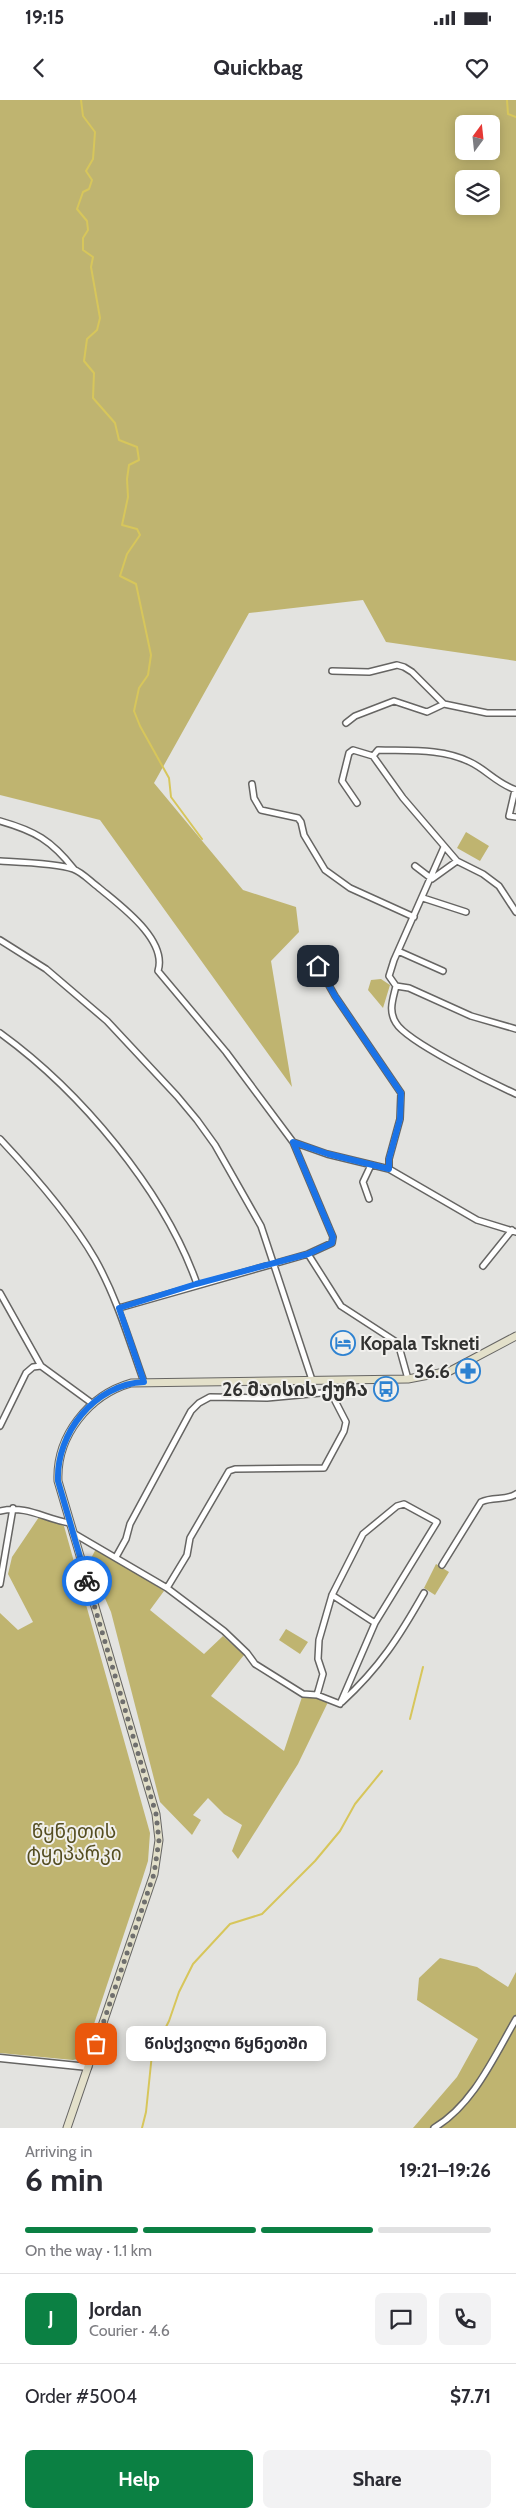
<!DOCTYPE html>
<meta charset="utf-8">
<style>
body{margin:0;font-family:Cabin,"Noto Sans Georgian",sans-serif;background:#f2f2f3;color:#2b2b33;height:100vh;display:flex;flex-direction:column;font-size:19px;white-space:nowrap}
*{box-sizing:border-box;margin:0}
p{font-size:16px;color:#7c7c81}
.icon{flex:none;width:28px;height:28px;fill:none;stroke:currentColor;stroke-width:2;stroke-linecap:round;stroke-linejoin:round}
.map{position:relative;height:2028px;overflow:hidden}
.side{display:flex;flex-direction:column;background:#fff;flex:1}
.side>*{flex:none}
.needle{width:32px;rotate:15deg}
.controls{position:absolute;left:455px;top:15px;display:grid;gap:10px}
.controls a{display:grid;place-items:center;width:45px;height:45px;border-radius:8px;background:#fff;box-shadow:0 2px 12px #0003;font-size:25px}
.pin{position:absolute;display:grid;place-items:center;width:42px;height:42px;color:#fff;margin:-21px;border-radius:10px;box-shadow:0 2px 8px #0006}
.courier{position:absolute;display:grid;place-items:center;width:50px;height:50px;margin:-25px;border:4px solid #1a73e8;border-radius:50%;background:#fff;color:#222;box-shadow:0 1px 6px #0007}
.bubble{position:absolute;height:35px;border-radius:8px;background:#fff;box-shadow:0 2px 12px #0003;font-size:16px;font-weight:700;line-height:35px;text-align:center}
.overview em{font-style:normal;font-weight:700}
.overview div{display:flex;flex-direction:column-reverse}
.overview{display:flex;align-items:center;justify-content:space-between;height:85px;padding:0 25px}
h1{font-size:32px;font-weight:700;line-height:38px}
.bar{display:grid;grid-template-columns:repeat(4,1fr);gap:8px 5px;align-content:center;height:60px;padding:0 25px}
.bar i{height:6px;border-radius:4px;background:#e1e1e2}
.bar .selected{background:#0b8043}
.bar p{grid-column:span 4}
.line{display:flex;align-items:center;gap:12px;padding:0 25px;border-top:1px solid #e1e1e2}
.line div{flex:1}
.round{display:grid;place-items:center;flex:none;width:52px;height:52px;border-radius:8px;background:#f2f2f3}
.action{display:flex;gap:10px;margin-top:auto;padding:10px 25px}
.action a{flex:1;height:58px;border-radius:8px;background:#0b8043;color:#fff;font-size:20px;font-weight:700;line-height:58px;text-align:center}
.action a+a{background:#f2f2f3;color:#2b2b33}
.status{display:flex;justify-content:space-between;align-items:center;height:35px;padding:0 25px;background:#fff;direction:ltr}
.status svg{height:14px;fill:currentColor}
header{display:flex;justify-content:space-between;align-items:center;height:65px;padding:0 25px;background:#fff;font-size:22px;font-weight:700}
.map>svg:first-child{display:block}
.green{fill:#bfb470;fill-rule:evenodd}
.lines{fill:none;stroke-linecap:round;stroke-linejoin:round}
.stream{stroke:#d7c65b;stroke-width:2}
.minor-casing{stroke:#666563;stroke-width:8}
.tertiary-casing{stroke:#666563;stroke-width:9}
.secondary-casing{stroke:#666563;stroke-width:9}
.minor{stroke:#fff;stroke-width:5}
.tertiary{stroke:#fff;stroke-width:6}
.secondary{stroke:#e3e0ca;stroke-width:7}
.done{stroke:#6f6f6e;stroke-width:5;stroke-dasharray:0 9}
.route{stroke:#1a73e8;stroke-width:6}
.labels{text-anchor:middle;stroke-width:4;stroke-linejoin:round;paint-order:stroke}
.poi-label{font-size:19px;font-weight:bold;fill:#313130;stroke:#f1f0ed;text-anchor:end}
.park-label{font-size:19px;fill:#544d21;stroke:#f1f0ed}
</style>
<div class="status"><b>19:15</b><svg viewBox="0 0 49 12"><path d="M0 12V9h3v3zM5 12V6h3v6zM10 12V3h3v9zM15 12V0h3v12zM26 1h20v11H26zM47 4h2v5h-2z"/></svg></div>
<header><svg class="icon" aria-label="back" viewBox="0 0 24 24"><path d="M15 5l-7 7 7 7"/></svg>Quickbag<svg class="icon" aria-label="heart" viewBox="0 0 24 24"><path d="M12 20l-8-8c-3-5 5-10 8-4 3-6 11-1 8 4z"/></svg></header>
<div class="map">
<svg width="516" height="2028" viewBox="0 0 516 2028">
<rect width="100%" height="100%" fill="#e3e3e0"/>
<!-- green -->
<path class="green" d="M0 0H516V561L386 542 363 500 249 513 154 683 243 790 296 807 299 832 271 861 292 987 100 720 0 695ZM464 24H491V51H464ZM464 79H491V106H464Z
M466 732 489 746 480 761 457 748Z
M381 879 390 885 383 908 368 890 371 880Z
M39 1417 64 1426 150 1733 148 1761 141 1783 84 1954 81 1958 73 1960 0 1953V1513L18 1530 33 1522 8 1474 12 1457Z
M97 1447 164 1491 150 1510 204 1554 223 1536 244 1555 211 1596 284 1651 303 1594 329 1600 298 1664 238 1759 232 1751 242 1725 224 1714 208 1698 193 1715 201 1720 192 1735 160 1702 111 1512 89 1462Z
M436 1464 449 1472 435 1495 424 1488Z
M286 1529 308 1542 300 1554 279 1540Z
M440 1858 477 1867 508 1887 516 1872V2028H413L457 1977 478 1939 417 1900 419 1878Z"/>
<g class="lines">
<!-- stream -->
<path class="stream" d="M81 0 83 16 95 32 93 59 86 71 92 80 89 89 83 92 77 109 87 121 88 130 83 138V150L93 157 91 167 100 218 97 230 87 239 84 261 94 273 93 298 115 323 119 340 137 347 139 360 129 365 127 379 128 397 122 425 137 429 140 435 127 454 120 476 136 484 151 555 148 575 139 588 134 611 140 626 169 678 171 697 202 739
M507 0 508 14 516 17
M410 1619 423 1567
M142 2028 146 2012 152 1954 169 1921 179 1892 193 1864 230 1824 262 1814 315 1761 340 1731 355 1704 382 1671"/>
<defs>
<path id="minor" d="M332 571 369 572 397 565 404 567 412 572 444 604 487 613H516
M346 623 355 616 394 601 427 612 444 604
M252 684 254 698 261 710 298 718 301 722 304 735 325 770 350 788 414 817
M515 690 509 716 516 717
M516 690C496 683 487 670 470 662 442 648 408 651 378 650L373 656 403 698 457 761 483 774 499 786 516 812
M357 703 342 681 349 653 353 650 373 656
M0 721C35 731 51 740 74 769
M444 747 394 860 389 876 396 886C393 899 388 911 396 923 407 942 492 983 516 994
M0 761C18 762 57 763 73 769 82 772 91 782 98 787 118 804 168 839 158 871L226 952 293 1042 327 1054 389 1069 477 1120 516 1132
M415 766 432 779 457 761
M423 798 466 812
M0 840 46 869 107 921 177 996 197 1020 215 1045 261 1126 312 1280
M398 851 443 871
M318 866 335 896 401 993 400 1019 389 1059V1069
M396 886 409 888 471 916 516 929
M0 933C80 991 164 1090 197 1184
M0 1039C32 1073 72 1119 95 1159 117 1198 129 1240 144 1282
M369 1099 363 1082 371 1065
M308 1154 341 1206 398 1243 408 1279
M483 1166 512 1130
M0 1193 41 1266 93 1304
M119 1208 308 1154 332 1143 333 1137 293 1042
M0 1326 26 1273 33 1267 41 1266
M0 1411C28 1405 44 1419 70 1423
M73 1433 167 1488 224 1531 247 1553 255 1564 303 1594 317 1595 340 1604
M116 1457 126 1439 130 1424 191 1311 199 1303 210 1297 267 1298 321 1293 330 1291V1280
M442 1465 481 1402C493 1396 506 1401 516 1394
M0 1484 13 1408
M167 1488 187 1455 190 1438 229 1371 235 1369 324 1368 344 1331 346 1322 330 1291
M332 1495 375 1523
M317 1595 323 1574 318 1559 319 1540 332 1495 363 1434 397 1406 404 1404 437 1422 375 1523 340 1604
M342 1602C380 1567 399 1537 424 1493
M434 2028C473 2005 494 1957 516 1919"/>
<path id="tertiary" d="M0 1958 88 1967"/>
<path id="secondary" d="M67 2028 154 1774 159 1740 156 1714 58 1381C56 1336 89 1295 131 1283L408 1279 450 1271 516 1236"/>
</defs>
<!-- minor casing -->
<use href="#minor" class="minor-casing"/>
<!-- tertiary casing -->
<use href="#tertiary" class="tertiary-casing"/>
<!-- secondary casing -->
<use href="#secondary" class="secondary-casing"/>
<!-- minor -->
<use href="#minor" class="minor"/>
<!-- tertiary -->
<use href="#tertiary" class="tertiary"/>
<!-- secondary -->
<use href="#secondary" class="secondary"/>
</g>
<g class="lines">
<!-- done -->
<path class="done" d="M87 1481 156 1714 159 1740 154 1774 96 1944"/>
<!-- route -->
<path class="route" d="M87 1481 58 1381C56 1333 95 1284 144 1282L119 1208 196 1184 308 1154 332 1143 333 1137 293 1042 328 1054 389 1069V1059L400 1019 401 993 335 896 318 866"/>
</g>
<!-- icons -->
<defs>
<symbol id="hotel-ring" viewBox="-11 -11 22 22"><circle r="9.5" fill="#f1f0ed" stroke="#2e82d1" stroke-width="1.5"/><path d="M-6-4.5h1.5V1H6V5H4.5V3h-9V5H-6ZM-4 0a1.8 1.8 0 1 1 3.6 0ZM.5 0V-2.5h3Q6-2.5 6 0Z" fill="#2e82d1"/></symbol>
<symbol id="pharmacy-ring" viewBox="-11 -11 22 22"><circle r="9.5" fill="#f1f0ed" stroke="#2e82d1" stroke-width="1.5"/><path d="M-2-6h4v4h4v4h-4v4h-4v-4h-4v-4h4Z" fill="#2e82d1"/></symbol>
<symbol id="bus-ring" viewBox="-11 -11 22 22"><circle r="9.5" fill="#f1f0ed" stroke="#2e82d1" stroke-width="1.5"/><path d="M-5-6H5V4H4V6H2V4H-2V6H-4V4H-5ZM-3.5-4V0h7V-4ZM-3.5 1.2v1.5H-2V1.2ZM2 1.2v1.5H3.5V1.2Z" fill="#2e82d1"/></symbol>
</defs>
<g fill-rule="evenodd">
<use href="#hotel-ring" x="329" y="1229" width="28" height="28"/>
<use href="#pharmacy-ring" x="454" y="1257" width="28" height="28"/>
<use href="#bus-ring" x="372" y="1275" width="28" height="28"/>
</g>
<g class="labels">
<!-- poi labels -->
<g class="poi-label">
<text x="360" y="1250" text-anchor="start">Kopala Tskneti</text>
<text x="450" y="1278">36.6</text>
<text x="368" y="1296">26 მაისის ქუჩა</text>
</g>
<!-- park labels -->
<g class="park-label">
<text x="74" y="1738">წყნეთის<tspan x="74" dy="22">ტყეპარკი</tspan></text>
</g>
</g>
</svg>
<div class="controls">
<a><svg class="needle" viewBox="-14 -14 28 28"><path d="M0-13l5 13h-10z" fill="#e53935"/><path d="M0 13l5-13h-10z" fill="#7c7c81"/></svg></a>
<a><svg class="icon" aria-label="layers" viewBox="0 0 24 24"><path d="M12 4l9 5-9 5-9-5zM3 14l9 5 9-5"/></svg></a>
</div>
<div class="pin" style="left:96px;top:1944px;background:#ea580c"><svg class="icon" aria-label="bag" viewBox="0 0 24 24"><path d="M5 8h14l-1 12H6zM9 8a3 3 0 0 1 6 0"/></svg></div>
<div class="pin" style="left:318px;top:866px;background:#1f2937"><svg class="icon" aria-label="home" viewBox="0 0 24 24"><path d="M3 11l9-7 9 7M6 9v11h12V9"/></svg></div>
<div class="courier" style="left:87px;top:1481px"><svg class="icon" aria-label="bike" viewBox="0 0 24 24"><circle cx="6" cy="16" r="4"/><circle cx="18" cy="16" r="4"/><path d="M6 16l4-8h5l3 8M10 8l3 8H6M13 5h3"/></svg></div>
<div class="bubble" style="left:126px;top:1926px;width:200px">წისქვილი წყნეთში</div>
</div>
<section class="side">
<div class="overview"><div><h1>6 min</h1><p>Arriving in</p></div><em>19:21–19:26</em></div>
<div class="bar"><i class="selected"></i><i class="selected"></i><i class="selected"></i><i></i><p>On the way · 1.1 km</p></div>
<div class="line" style="height:90px"><b class="round" style="background:#0b8043;color:#fff">J</b><div><b>Jordan</b><p>Courier · 4.6</p></div><a class="round"><svg class="icon" aria-label="chat" viewBox="0 0 24 24"><path d="M4 5h16v11H9l-5 4z"/></svg></a><a class="round"><svg class="icon" aria-label="phone" viewBox="0 0 24 24"><path d="M5 4h4l2 5-3 2q2 4 5 5l2-3 5 2v4C11 20 4 13 5 4z"/></svg></a></div>
<div class="line" style="height:65px"><div>Order #5004</div><b>$7.71</b></div>
<div class="action"><a>Help</a><a>Share</a></div>
</section>
